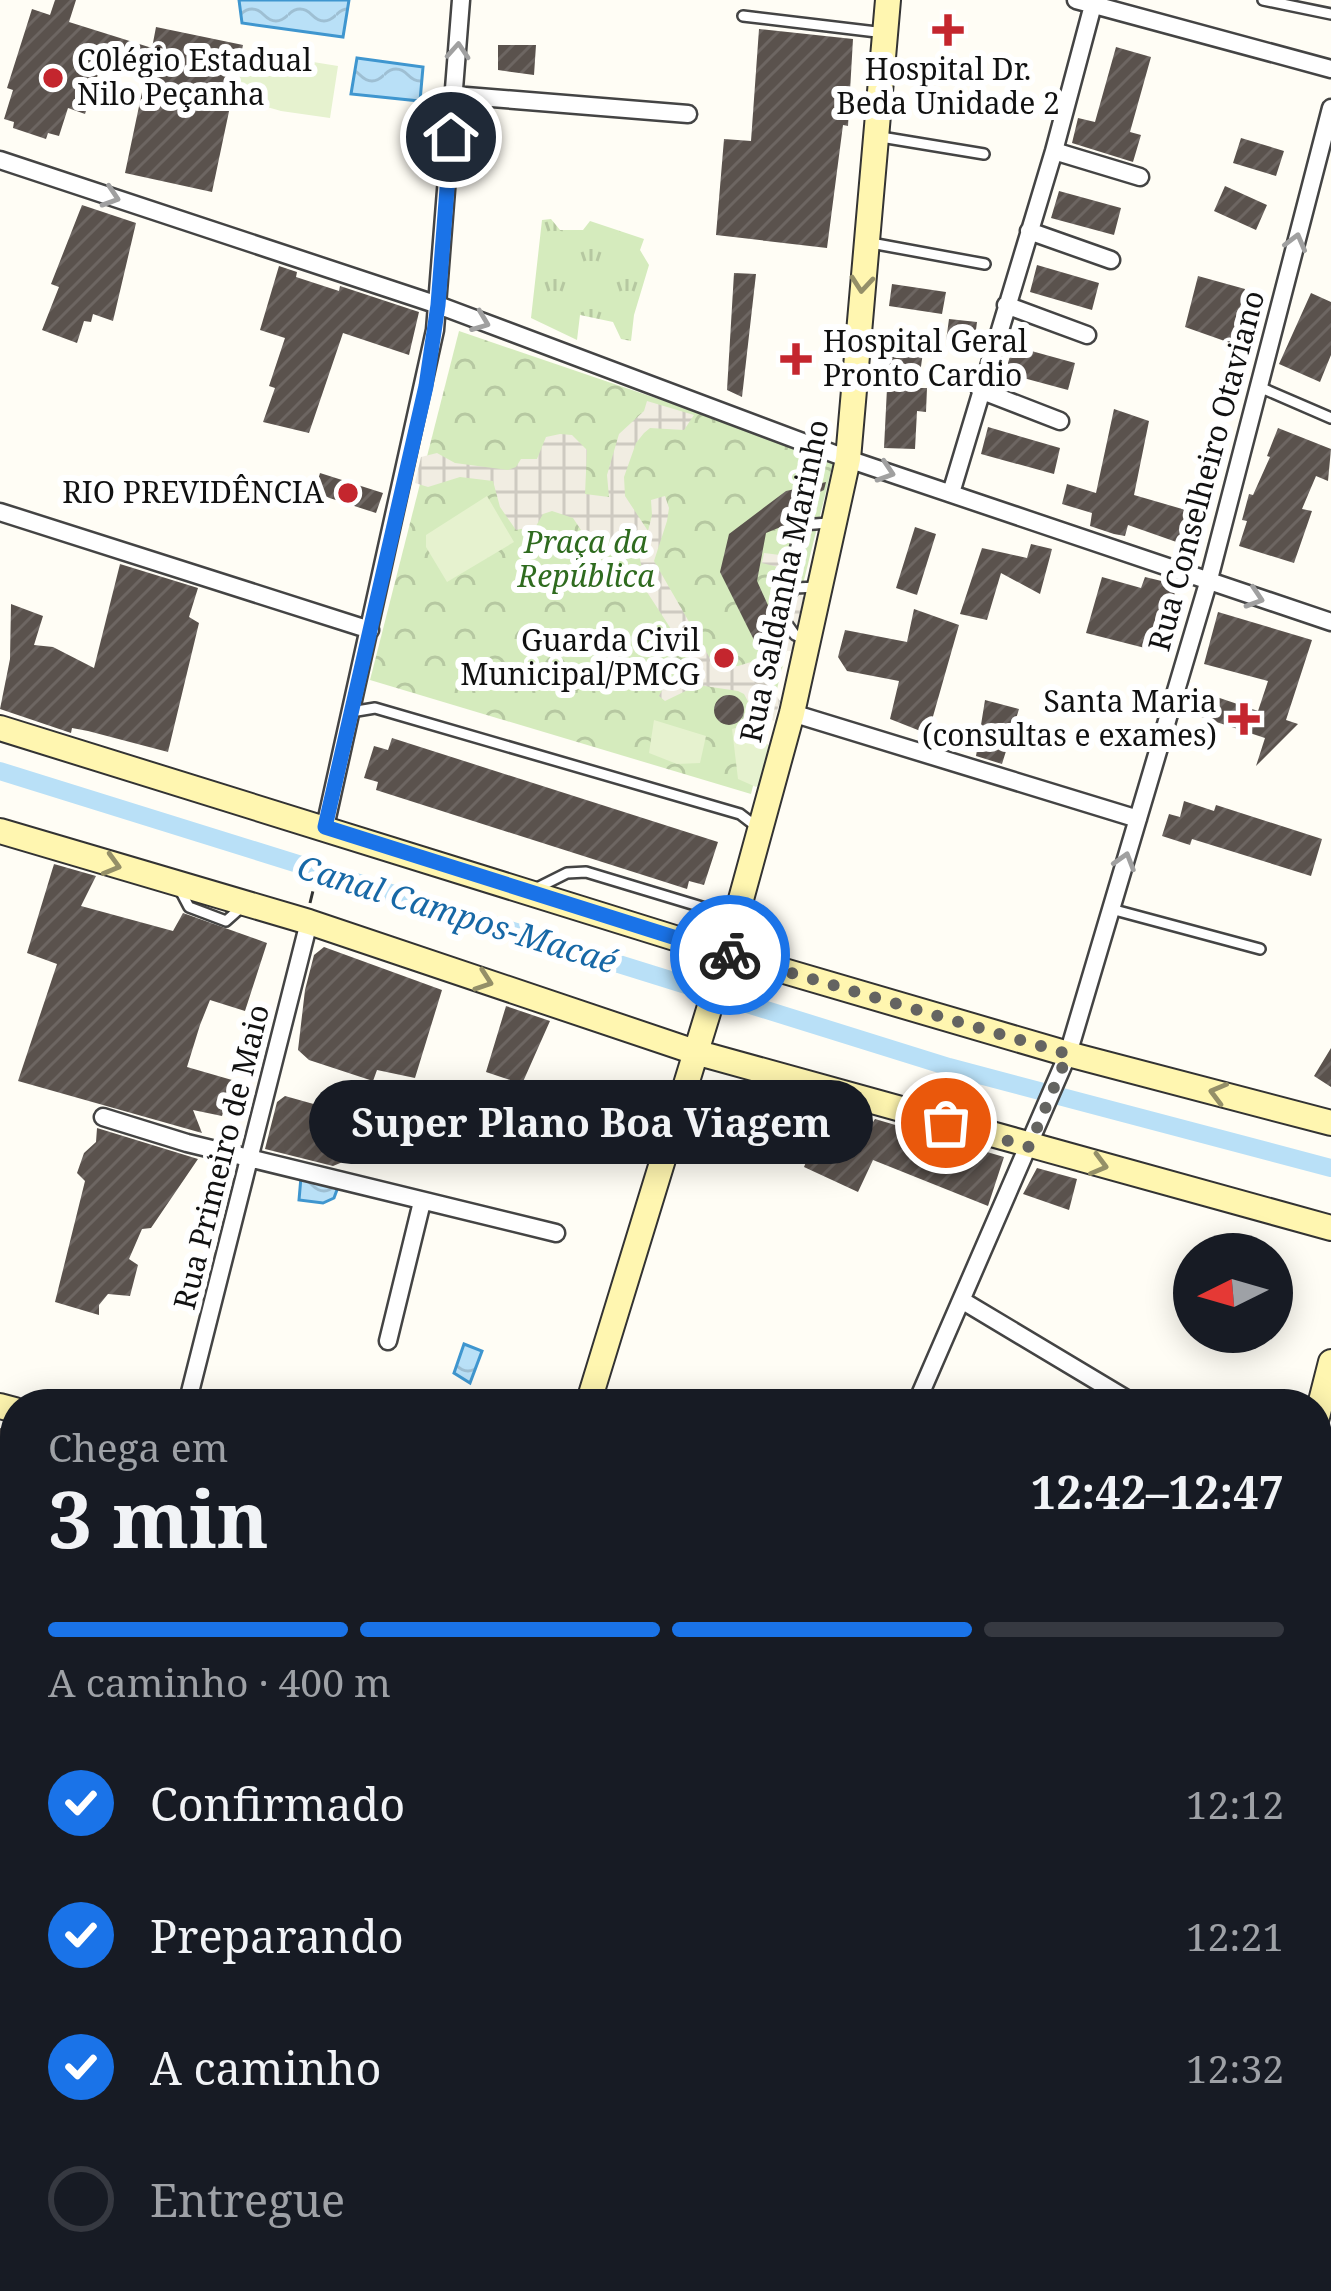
<!DOCTYPE html>
<html lang="pt">
<meta charset="utf-8">
<style>
body{margin:0;font-family:"Noto Serif",serif;background:#242831;color:#f1f3f6;height:100vh;display:flex;flex-direction:column;font-size:45px;white-space:nowrap}
*{box-sizing:border-box;margin:0}
p{font-size:39px;color:#9ea1a6}
.icon{flex:none;width:66px;height:66px;fill:none;stroke:currentColor;stroke-width:2;stroke-linecap:round;stroke-linejoin:round}
.map{position:relative;flex:1;overflow:hidden}
.details{position:absolute;left:0px;top:1389px;width:1332px;height:903px;display:flex;flex-direction:column;background:#171b24;border-radius:48px 48px 0 0;box-shadow:0 6px 30px #0003}
.details>*{flex:none}
.needle{width:78px;rotate:265deg}
.buttons{position:absolute;left:1173px;top:1233px;display:grid;gap:24px}
.buttons a{display:grid;place-items:center;width:120px;height:120px;border-radius:50%;background:#171b24;box-shadow:0 6px 30px #0003;font-size:60px}
.pin{position:absolute;display:grid;place-items:center;width:102px;height:102px;color:#fff;margin:-51px;border:6px solid #fff;border-radius:50%;box-shadow:0 3px 12px #0007}
.courier{position:absolute;display:grid;place-items:center;width:120px;height:120px;margin:-60px;border:9px solid #1a73e8;border-radius:50%;background:#fff;color:#222;box-shadow:0 3px 15px #0007}
.bubble{position:absolute;height:84px;border-radius:42px;background:#171b24;box-shadow:0 6px 30px #0003;font-size:39px;font-weight:700;line-height:84px;text-align:center}
.summary em{font-style:normal;font-weight:700}
.summary div{display:flex;flex-direction:column-reverse}
.summary{display:flex;align-items:center;justify-content:space-between;height:204px;padding:0 48px}
h1{font-size:78px;font-weight:700;line-height:90px}
.bar{display:grid;grid-template-columns:repeat(4,1fr);gap:18px 12px;align-content:center;height:144px;padding:0 48px}
.bar i{height:15px;border-radius:9px;background:#363941}
.bar .active{background:#1a73e8}
.bar p{grid-column:span 4}
ol{padding:0 48px;list-style:none}
li{display:flex;align-items:center;gap:36px;height:132px}
li p{margin-inline-start:auto}
li .icon{padding:12px;border-radius:50%;background:#1a73e8;color:#fff;stroke-width:4}
li:last-child{color:#9ea1a6}
li i{width:66px;height:66px;border:6px solid #363941;border-radius:50%}
.map>svg:first-child{display:block}
.grass{fill:url(#grass-tufts)}
.park{fill:url(#park-crowns)}
.pitch{fill:#e6f2cf}
.plaza{fill:url(#plaza-grid)}
.water{fill:url(#water-waves);stroke:#3f96cf;stroke-width:3}
.lines{fill:none;stroke-linecap:round;stroke-linejoin:round}
.canal{stroke:#b9e0f7;stroke-width:18}
.building{fill:url(#building-hatch)}
.lane-casing{stroke:#444;stroke-width:14}
.street-casing{stroke:#444;stroke-width:21}
.secondary-casing{stroke:#333;stroke-width:28}
.path{stroke:#333;stroke-width:3;stroke-dasharray:12 6;stroke-linecap:butt}
.lane{stroke:#fff;stroke-width:9}
.street{stroke:#fff;stroke-width:16}
.secondary{stroke:#fff6b0;stroke-width:24}
.oneway{stroke:#a0a0a0}
.oneway2{stroke:#948f68}
.done{stroke:#646461;stroke-width:12;stroke-dasharray:0 21.6}
.route{stroke:#1a73e8;stroke-width:15}
.poi-dot{fill:#c4262e;stroke:#fff;stroke-width:4.5}
.labels{text-anchor:middle;stroke-width:12;stroke-linejoin:round;paint-order:stroke}
.poi-label{font-size:30px;fill:#111;stroke:#fff;text-anchor:end}
.street-label{font-size:30px;fill:#111;stroke:#fff}
.park-label{font-size:30px;font-style:italic;fill:#2f6b1f;stroke:#fff}
.water-label{font-size:33px;font-style:italic;fill:#1768a6;stroke:#fff}
</style>
<div class="map">
<svg width="1331" height="2291" viewBox="0 0 1331 2291">
<defs>
<pattern id="grass-tufts" width="24" height="20" patternUnits="userSpaceOnUse" patternTransform="scale(3)"><rect width="24" height="20" fill="#d5ebbd"/><path d="M3 7l-1-3M5 7V3M7 7l1-3M15 17l-1-3M17 17v-4M19 17l1-3" fill="none" stroke="#b6c8a1"/></pattern>
<pattern id="park-crowns" width="20" height="18" patternUnits="userSpaceOnUse" patternTransform="scale(3)"><rect width="20" height="18" fill="#d5ebbd"/><path d="M2 6a3 3 0 1 1 6 0M12 15a3 3 0 1 1 6 0" fill="none" stroke="#b6c8a1"/></pattern>
<pattern id="plaza-grid" width="8" height="8" patternUnits="userSpaceOnUse" patternTransform="scale(3)"><rect width="8" height="8" fill="#f1ede2"/><path d="M0 4h8M4 0v8" fill="none" stroke="#cecac1"/></pattern>
<pattern id="water-waves" width="16" height="10" patternUnits="userSpaceOnUse" patternTransform="scale(3)"><rect width="16" height="10" fill="#b9e0f7"/><path d="M0 5q4-4 8 0t8 0" fill="none" stroke="#9ebfd3"/></pattern>
<pattern id="building-hatch" width="6" height="6" patternUnits="userSpaceOnUse" patternTransform="scale(3)"><rect width="6" height="6" fill="#5a524d"/><path d="M-1 1l2-2M0 6l6-6M5 7l2-2" fill="none" stroke="#6d6662"/></pattern>
</defs>
<rect width="100%" height="100%" fill="#fffdf5"/>
<!-- grass -->
<path class="grass" d="M551 219 560 230H583L590 221 644 239 640 250 649 265 634 315 631 341 621 339 613 322 580 315 577 340 531 318 542 220Z"/>
<!-- park -->
<path class="park" d="M459 331 834 459 751 794 370 680Z"/>
<!-- pitch -->
<path class="pitch" d="M244 51 338 66 330 118 281 111 235 98Z
M487 496 514 542 447 582 426 547V535Z
M654 720 706 736 700 763 677 764 649 753Z
M745 725 772 748 763 782 756 787 738 779 732 729Z"/>
<!-- plaza -->
<path class="plaza" d="M647 401 694 415 684 430 650 428 644 433 636 443 624 477 625 496 648 531 652 515 651 500 665 496 669 508 667 521 654 561 715 667 738 666 767 657 766 651 775 643 786 569 762 563 764 553 788 556 798 520 806 515 812 519 795 583 803 598 792 651H779L770 670 771 688 780 701 774 721 752 709 744 694 738 691 698 685 665 701 659 696 665 685 695 672V666L647 592 634 531 607 540 587 539 573 518 552 511 543 514 536 526 516 530 500 507 493 481 460 477 428 487 415 483 421 457 437 453 455 463 508 470 516 467 521 459H537L546 437 560 434 572 435 587 450 585 494 609 497 607 475 619 434 644 411Z"/>
<!-- water -->
<path class="water" d="M239 0H349L343 37 242 23Z
M357 58 423 67 420 101 351 94Z
M301 1177 338 1187 334 1198 323 1203 299 1200Z
M464 1344 482 1351 470 1383 454 1373Z"/>
<g class="lines">
<!-- canal -->
<path class="canal" d="M0 771 949 1067 1331 1168"/>
</g>
<!-- building -->
<path class="building" d="M55 0H76L69 22 152 48 156 27 243 45 212 192 125 173 146 73 103 59 85 114 68 108 59 136 48 133 46 139 13 128 14 122 4 119 13 90 7 88 32 9 50 15Z
M759 29 853 39 848 126 843 125 827 248 716 235 724 139 751 141Z
M498 45H536L534 75 498 70Z
M1116 47 1151 57 1130 132 1141 135 1133 162 1072 143 1078 118 1095 122Z
M1241 138 1284 151 1276 176 1233 163Z
M1225 186 1267 205 1256 230 1214 211Z
M1059 191 1121 208 1114 235 1051 218Z
M82 205 136 223 113 321 93 314 91 322 84 321 77 343 42 330 59 287 51 284Z
M1037 265 1099 283 1092 310 1030 292Z
M279 266 297 272 296 277 339 291 340 286 419 312 409 355 343 333 309 433 263 422 275 388 269 386 285 338 260 330Z
M734 273 756 274 742 397 727 390Z
M1198 276 1245 289 1236 323 1243 325 1236 345 1185 327Z
M892 284 946 292 942 314 889 306Z
M1311 293 1331 302V355L1320 382 1279 364Z
M949 319 977 322 974 345 946 341Z
M1013 346 1075 363 1068 390 1005 373Z
M889 348 923 352 918 388H927L926 412 917 411 915 449 884 448Z
M1114 409 1149 421 1134 495 1196 513 1185 545 1128 525 1125 536 1114 534 1090 526 1092 513 1062 504 1067 484 1096 493Z
M988 427 1060 448 1054 474 981 454Z
M1278 428 1331 449 1328 481 1316 476 1302 509 1312 511 1294 563 1239 546 1247 521 1242 520 1249 494 1253 495 1270 457 1267 456Z
M320 473 383 493 376 513 314 493Z
M826 482 824 490 800 502V512L788 524 766 533 757 581 777 625 776 631 770 634 773 642 759 650 720 572 729 534 786 491Z
M915 527 936 534 917 595 896 588Z
M1031 544 1052 549 1040 594 1001 573 987 620 960 614 982 548 1027 558Z
M120 564 198 588 189 617 199 623 168 752 88 731 72 728 71 733 0 709 10 659 11 604 43 616 34 645 53 647 94 668Z
M1102 577 1141 588 1145 577 1174 584 1175 600 1167 625 1162 624 1149 649 1086 633Z
M914 609 959 625 928 734 890 719 899 681 847 671 838 657 845 630 907 642Z
M1218 612 1312 640 1286 720 1298 724 1256 766 1265 738 1189 713 1196 690 1258 711 1268 681 1204 664Z
M732 648 734 663 717 667 714 649Z
M714 710a15 15 0 1 1 30 0a15 15 0 1 1-30 0Z
M985 700 1019 709 1002 764 976 756Z
M392 738 718 842 704 885 689 881 687 889 376 790 378 782 364 778 374 746 388 750Z
M1184 801 1214 811 1216 805 1322 839 1311 876 1192 839 1190 845 1162 836 1169 814 1180 817Z
M54 864 96 876 81 906 173 931 183 913 267 943 245 1011 210 1000 200 1025 187 1067 232 1080 222 1116 193 1110 202 1133 18 1081 57 964 27 953Z
M324 947 442 990 415 1078 377 1070 373 1081 309 1060 298 1050 305 990 314 955Z
M506 1006 550 1021 522 1084 486 1072Z
M1331 1048V1087L1314 1076Z
M285 1096 360 1117 350 1159 333 1166 265 1149 277 1102Z
M875 1119 1004 1157 988 1206 873 1160 858 1192 804 1167 818 1132 857 1148Z
M97 1128 198 1159 151 1228 142 1229 129 1259 138 1265 130 1296 108 1294 99 1305V1315L55 1302 85 1181 77 1173 84 1153 96 1142Z
M1037 1168 1077 1179 1069 1210 1023 1194Z
M0 1428 15 1433V1524L1 1560Z
M0 1604 15 1608V1717L0 1714Z
M1317 2132 1331 2139V2291L1317 2289Z
M15 2135V2250L1 2286 0 2171Z
M124 2277H388L385 2291H158L123 2283Z
M1135 2277H1180L1181 2291 1135 2284Z"/>
<g class="lines">
<defs>
<path id="lane" d="M1263 0 1331 14
M743 16 885 33
M881 137 984 154
M871 243 985 264
M1257 386 1331 418
M791 564 802 525 828 523
M784 604 795 588 818 587
M782 617 795 635 808 641
M351 712 375 708 740 814 757 827
M535 889 567 873 586 872 735 917
M180 890 189 907 226 921 244 905
M1111 909 1260 949"/>
<path id="street" d="M1076 0 1331 69
M454 95 688 114
M1054 151 1140 177
M0 160 438 305 848 459 1331 622
M1029 231 1111 260
M1006 305 1087 335
M980 390 1060 421
M951 493 1054 151 1093 5
M0 512 370 630
M792 713 1138 819
M325 827 435 330 461 0
M103 1117 187 1143 556 1233
M963 1301 1135 1404
M388 1341 422 1202
M187 1404 309 922
M916 1404 1068 1054 1208 583 1331 108
M1317 1513 1331 1521
M1317 1657 1331 1665
M0 1731 15 1734
M1317 2106 1331 2113"/>
<path id="secondary" d="M0 728 726 954 1068 1054 1331 1123
M0 831 309 922 695 1052 1331 1228
M588 1404 726 954 792 713 848 459 888 0
M0 1406 15 1410
M1317 1417 1331 1362
M1317 1850 1331 1857
M0 2059 15 2062
M834 2277 889 2291
M401 2291 406 2277
M1088 2291 1091 2277"/>
</defs>
<!-- lane casing -->
<use href="#lane" class="lane-casing"/>
<!-- street casing -->
<use href="#street" class="street-casing"/>
<!-- secondary casing -->
<use href="#secondary" class="secondary-casing"/>
<!-- path -->
<path class="path" d="M310 903 322 854
M780 2277 816 2286
M373 2291 377 2277"/>
<!-- lane -->
<use href="#lane" class="lane"/>
<!-- street -->
<use href="#street" class="street"/>
<!-- secondary -->
<use href="#secondary" class="secondary"/>
</g>
<!-- one-way arrows -->
<defs><path id="oneway-chevron" d="M-2-3.5L2.5 0L-2 3.5" fill="none" stroke-width="1.6" stroke-linecap="round" stroke-linejoin="round" transform="scale(3)"/></defs>
<g class="oneway">
<use href="#oneway-chevron" transform="translate(458 51) rotate(-86)"/>
<use href="#oneway-chevron" transform="translate(111 197) rotate(18)"/>
<use href="#oneway-chevron" transform="translate(1296 242) rotate(-75)"/>
<use href="#oneway-chevron" transform="translate(481 322) rotate(21)"/>
<use href="#oneway-chevron" transform="translate(886 472) rotate(18)"/>
<use href="#oneway-chevron" transform="translate(1255 598) rotate(18)"/>
<use href="#oneway-chevron" transform="translate(1125 861) rotate(-73)"/>
</g>
<g class="oneway2">
<use href="#oneway-chevron" transform="translate(862 284) rotate(95)"/>
<use href="#oneway-chevron" transform="translate(112 865) rotate(16)"/>
<use href="#oneway-chevron" transform="translate(484 981) rotate(19)"/>
<use href="#oneway-chevron" transform="translate(1218 1093) rotate(-165)"/>
<use href="#oneway-chevron" transform="translate(1099 1165) rotate(15)"/>
</g>
<g class="lines">
<!-- done -->
<path class="done" d="M730 955 1068 1054 1029 1147 946 1123"/>
<!-- route -->
<path class="route" d="M451 137 438 305 426 386 325 827 730 955"/>
</g>
<!-- markers -->
<g class="poi-dot">
<path d="M942 12h12v12h12v12h-12v12h-12v-12h-12v-12h12z"/>
<circle cx="53" cy="78" r="12"/>
<path d="M790 341h12v12h12v12h-12v12h-12v-12h-12v-12h12z"/>
<circle cx="348" cy="493" r="12"/>
<circle cx="724" cy="658" r="12"/>
<path d="M1238 701h12v12h12v12h-12v12h-12v-12h-12v-12h12z"/>
</g>
<g class="labels">
<!-- poi labels -->
<g class="poi-label">
<text x="77" y="71" text-anchor="start">C0légio Estadual<tspan x="77" dy="34">Nilo Peçanha</tspan></text>
<text x="948" y="80" text-anchor="middle">Hospital Dr.<tspan x="948" dy="34">Beda Unidade 2</tspan></text>
<text x="823" y="352" text-anchor="start">Hospital Geral<tspan x="823" dy="34">Pronto Cardio</tspan></text>
<text x="324" y="503">RIO PREVIDÊNCIA</text>
<text x="700" y="651">Guarda Civil<tspan x="700" dy="34">Municipal/PMCG</tspan></text>
<text x="1217" y="712">Santa Maria<tspan x="1217" dy="34">(consultas e exames)</tspan></text>
</g>
<!-- street labels -->
<g class="street-label">
<text transform="translate(1207 471) rotate(-75)" y="10">Rua Conselheiro Otaviano</text>
<text transform="translate(785 581) rotate(-78)" y="10">Rua Saldanha Marinho</text>
<text transform="translate(222 1157) rotate(-76)" y="10">Rua Primeiro de Maio</text>
</g>
<!-- park labels -->
<g class="park-label">
<text x="586" y="553">Praça da<tspan x="586" dy="34">República</tspan></text>
</g>
<!-- water labels -->
<g class="water-label">
<text transform="translate(457 914) rotate(17)" y="12">Canal Campos-Macaé</text>
</g>
</g>
</svg>
<div class="buttons">
<a><svg class="needle" viewBox="-14 -14 28 28"><path d="M0-13l5 13h-10z" fill="#e53935"/><path d="M0 13l5-13h-10z" fill="#9ea1a6"/></svg></a>
</div>
<div class="pin" style="left:946px;top:1123px;background:#ea580c"><svg class="icon" aria-label="bag" viewBox="0 0 24 24"><path d="M5 8h14l-1 12H6zM9 8a3 3 0 0 1 6 0"/></svg></div>
<div class="pin" style="left:451px;top:137px;background:#1f2937"><svg class="icon" aria-label="home" viewBox="0 0 24 24"><path d="M3 11l9-7 9 7M6 9v11h12V9"/></svg></div>
<div class="courier" style="left:730px;top:955px"><svg class="icon" aria-label="bike" viewBox="0 0 24 24"><circle cx="6" cy="16" r="4"/><circle cx="18" cy="16" r="4"/><path d="M6 16l4-8h5l3 8M10 8l3 8H6M13 5h3"/></svg></div>
<div class="bubble" style="left:309px;top:1080px;width:564px">Super Plano Boa Viagem</div>
<section class="details">
<div class="summary"><div><h1>3 min</h1><p>Chega em</p></div><em>12:42–12:47</em></div>
<div class="bar"><i class="active"></i><i class="active"></i><i class="active"></i><i></i><p>A caminho · 400 m</p></div>
<ol>
<li><svg class="icon" aria-label="check" viewBox="0 0 24 24"><path d="M5 12l5 5 9-10"/></svg>Confirmado<p>12:12</p></li>
<li><svg class="icon" aria-label="check" viewBox="0 0 24 24"><path d="M5 12l5 5 9-10"/></svg>Preparando<p>12:21</p></li>
<li><svg class="icon" aria-label="check" viewBox="0 0 24 24"><path d="M5 12l5 5 9-10"/></svg>A caminho<p>12:32</p></li>
<li><i></i>Entregue</li>
</ol>
</section>
</div>
